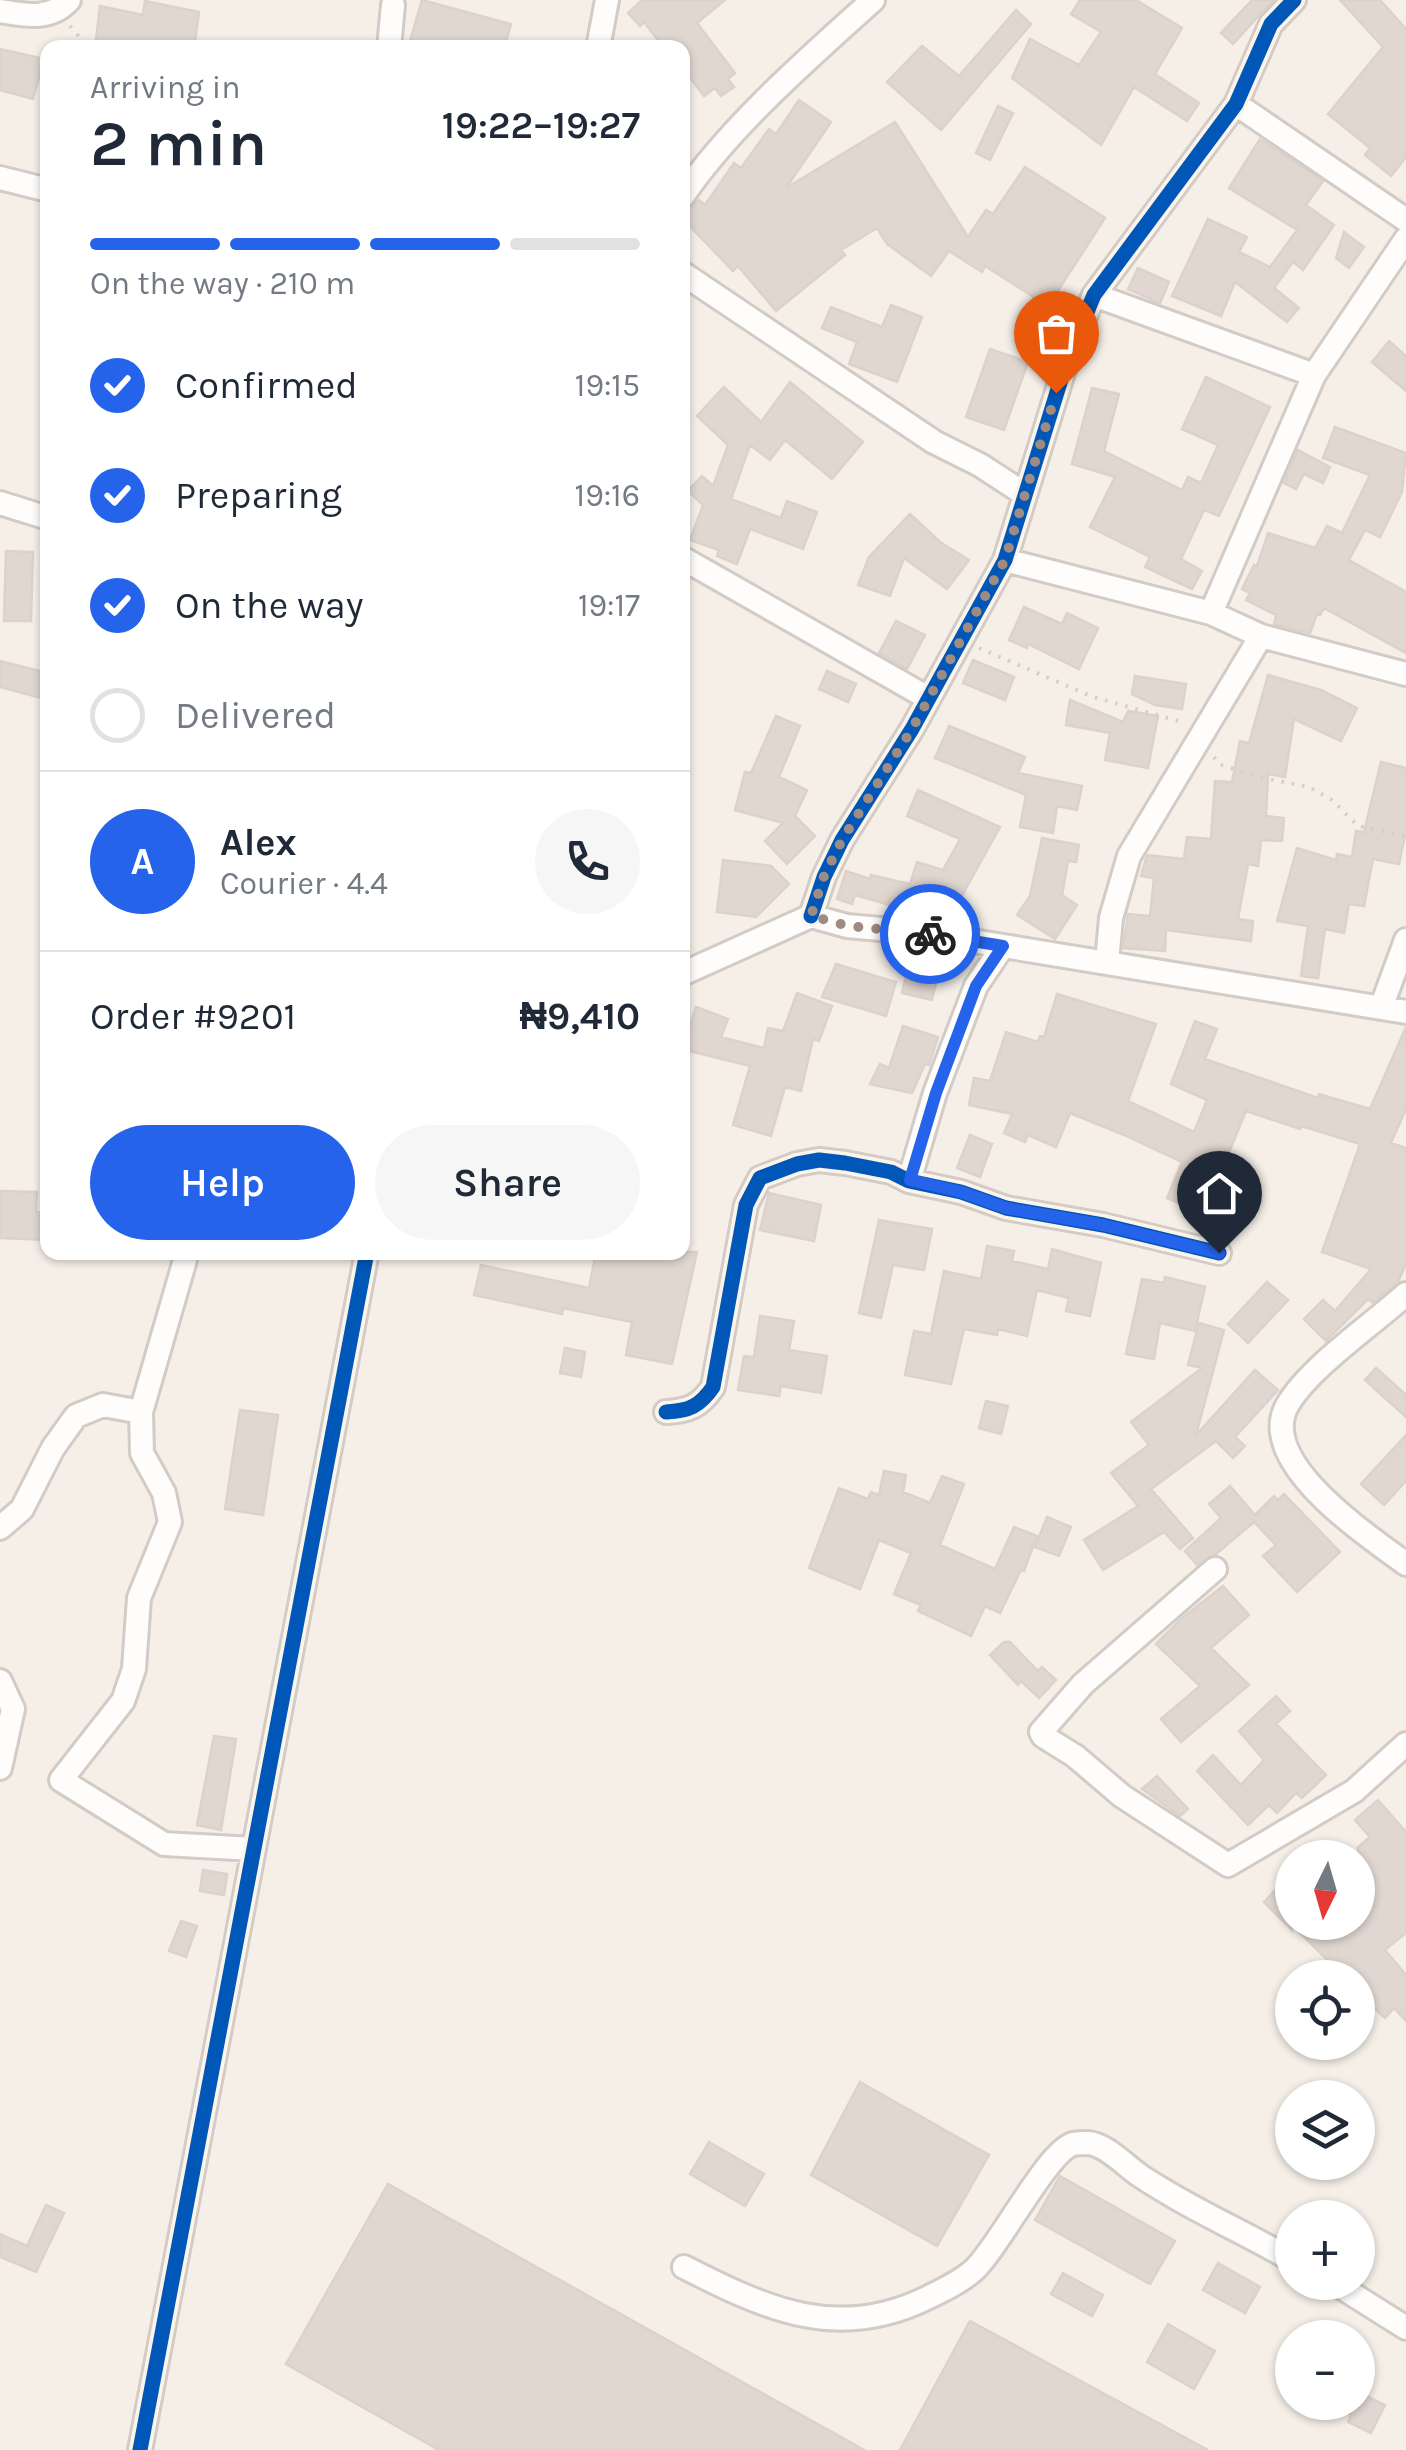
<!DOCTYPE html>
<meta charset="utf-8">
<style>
body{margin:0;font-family:Karla,sans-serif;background:#f6f6f7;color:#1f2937;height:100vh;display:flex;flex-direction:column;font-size:38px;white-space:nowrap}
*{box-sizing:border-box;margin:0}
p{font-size:32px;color:#747a83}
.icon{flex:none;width:55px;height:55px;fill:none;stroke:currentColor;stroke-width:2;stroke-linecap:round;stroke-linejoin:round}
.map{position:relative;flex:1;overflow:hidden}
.drawer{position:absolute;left:40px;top:40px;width:650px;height:1220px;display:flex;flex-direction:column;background:#fff;border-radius:20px;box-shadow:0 2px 8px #0004}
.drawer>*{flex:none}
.needle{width:65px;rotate:185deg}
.controls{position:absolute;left:1275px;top:1840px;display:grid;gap:20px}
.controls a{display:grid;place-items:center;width:100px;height:100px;border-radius:50%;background:#fff;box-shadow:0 2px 8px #0004;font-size:50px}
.pin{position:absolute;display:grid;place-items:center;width:85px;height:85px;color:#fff;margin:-102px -42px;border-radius:50% 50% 50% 0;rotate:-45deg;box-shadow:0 0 10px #0007}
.pin .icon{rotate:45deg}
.courier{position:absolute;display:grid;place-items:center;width:100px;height:100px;margin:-50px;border:8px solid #2563eb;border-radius:50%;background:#fff;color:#222;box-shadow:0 2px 12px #0007}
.head em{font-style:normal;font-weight:600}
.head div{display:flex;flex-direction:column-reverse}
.head{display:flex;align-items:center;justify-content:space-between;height:170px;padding:0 50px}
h1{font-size:65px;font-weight:600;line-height:75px}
.bar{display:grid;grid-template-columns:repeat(4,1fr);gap:15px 10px;align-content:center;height:120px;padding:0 50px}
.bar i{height:12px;border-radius:8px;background:#e0e1e3}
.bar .on{background:#2563eb}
.bar p{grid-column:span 4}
.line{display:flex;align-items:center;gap:25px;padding:0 50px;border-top:2px solid #e0e1e3}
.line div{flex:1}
.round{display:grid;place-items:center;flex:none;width:105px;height:105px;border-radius:52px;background:#f6f6f7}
ol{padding:0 50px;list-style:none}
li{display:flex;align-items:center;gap:30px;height:110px}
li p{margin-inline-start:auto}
li .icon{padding:10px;border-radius:50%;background:#2563eb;color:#fff;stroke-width:4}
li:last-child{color:#747a83}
li i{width:55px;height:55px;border:5px solid #e0e1e3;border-radius:50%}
.primary-button{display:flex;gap:20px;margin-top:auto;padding:20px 50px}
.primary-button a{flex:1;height:115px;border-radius:60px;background:#2563eb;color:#fff;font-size:40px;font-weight:600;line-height:115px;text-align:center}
.primary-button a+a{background:#f6f6f7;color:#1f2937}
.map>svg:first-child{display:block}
.building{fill:#e1d7d1;stroke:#ddd2cb;stroke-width:2.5}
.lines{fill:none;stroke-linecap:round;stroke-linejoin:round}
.minor-casing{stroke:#d3ccc6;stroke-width:28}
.path{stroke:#d5cfc9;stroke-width:4;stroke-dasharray:2.5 8;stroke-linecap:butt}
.minor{stroke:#fefdfc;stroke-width:22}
.cycleway-casing{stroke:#fdf4e9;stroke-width:21}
.cycleway{stroke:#0057b8;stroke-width:15}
.done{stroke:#9e8c83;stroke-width:10;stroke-dasharray:0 18}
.route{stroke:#2563eb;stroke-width:12}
</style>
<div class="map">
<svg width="1406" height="2450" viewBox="0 0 1406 2450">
<rect width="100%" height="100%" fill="#f5efe8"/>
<!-- building -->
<path class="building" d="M422 0 511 24 504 48H408Z
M642 0H725L697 23 735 73 728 79 734 87 721 96 715 88 704 96 682 67V48H664L644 22 640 26 628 13Z
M1080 0H1136L1182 28 1155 74 1199 103 1187 121 1134 87 1101 145 1012 78 1030 39 1079 65 1101 32 1071 14Z
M1252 0H1273L1233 44 1221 33Z
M1340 0H1380L1406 29V157L1391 176 1365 155 1370 148 1328 114 1383 47Z
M145 1 199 12 194 48H95L100 6 143 15Z
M1016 10 1031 24 941 130 887 82 922 46 959 76Z
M0 49 44 59 33 99 0 90Z
M799 100 831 122 786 188 895 122 968 237 986 210 993 214 1025 167 1105 218 1048 306 985 266 982 272 949 251 931 276 887 244 877 228 841 250 845 255 776 311 738 266 733 271 682 218V213L699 200 705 205 734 163 741 168 769 129 776 134Z
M998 106 1013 113 990 160 976 153Z
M1260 139 1323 181 1306 205 1334 225 1303 270 1293 262 1274 288 1299 308 1287 322 1235 282 1221 316 1172 296 1208 219 1247 237 1239 252 1270 267 1297 230 1229 188Z
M1344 232 1364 247 1349 268 1336 258Z
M1138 268 1169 282 1160 303 1128 289Z
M891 305 922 317 897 382 849 364 857 342 822 328 831 307 882 327Z
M1389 341 1406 356V391L1372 362Z
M990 349 1028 362 1004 430 966 417Z
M1206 377 1270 407 1219 516 1204 510 1181 559 1202 571 1192 589 1145 567 1150 557 1090 527 1115 477 1072 464 1092 388 1119 394 1104 451 1182 490 1188 477 1201 483 1218 445 1182 429Z
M790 382 863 442 832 479 785 440 770 460 750 445 731 499 781 518 787 501 817 512 803 549 750 529 737 564 717 556 719 550 690 540 703 505 688 491 702 476 713 486 728 445 697 416 724 387 761 422Z
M1335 427 1406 453 1402 492 1380 537 1365 530 1349 560 1406 592V653L1324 608 1320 615 1317 614 1310 633 1274 624 1276 615 1246 600 1250 593 1242 589 1254 565 1257 566 1268 533 1315 548 1327 526 1342 533 1370 475 1323 458Z
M1298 450 1330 467 1323 483 1304 474 1296 489 1284 483Z
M910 514 940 542 969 560 947 589 904 558 890 596 858 585 869 557Z
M6 551 33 552 31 621H4Z
M1024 607 1062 624 1067 613 1098 628 1079 669 1028 644 1027 648 1009 640Z
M896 621 925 635 907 669 879 653Z
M973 660 1014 677 1005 700 963 683Z
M0 661 47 673 41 698 0 687Z
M827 671 856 684 848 702 819 689Z
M1268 675 1321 690 1357 708 1341 741 1294 719 1285 777 1268 774 1266 816 1284 818 1282 841 1261 840 1258 866 1248 864 1238 919 1253 921 1251 941 1166 930 1165 951 1123 948 1128 914 1150 916 1154 878 1141 876 1147 855 1184 859 1187 837 1211 839 1215 781 1232 782 1240 741 1249 743Z
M1135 676 1186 684 1182 709 1155 705 1132 694Z
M1070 700 1123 722 1128 711 1158 716 1148 768 1105 760 1110 733 1066 725Z
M776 716 800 726 779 777 807 790 795 816 815 836 787 864 765 841 783 823 735 810 745 772 751 773Z
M949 726 1025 757 1018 773 1082 786 1077 810 1057 806 1053 833 1020 827 1026 795 935 758Z
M1381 762 1406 768V831L1399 864 1373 859 1364 906 1349 904 1344 933 1325 929 1318 978 1301 976 1308 926 1277 921 1297 848 1336 860 1337 854 1352 857 1356 831 1364 832Z
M918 790 1000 827 956 906 931 893 924 915 855 895 852 904 837 899 846 871 870 879 871 875 910 884 917 862 943 870 960 839 907 816Z
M1042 838 1079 845 1076 862 1068 861 1062 895 1077 905 1055 939 1017 915 1030 896Z
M723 860 771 866 789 884 756 917 717 912Z
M910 958 940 965 932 1000 902 993Z
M836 964 896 982 886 1016 822 997Z
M797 993 832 1006 819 1041 813 1039 801 1091 785 1087 771 1136 733 1125 750 1066 682 1049 696 1007 728 1019 721 1037 764 1048 768 1028 783 1031Z
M1057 994 1156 1024 1128 1101 1194 1132 1207 1100 1171 1084 1195 1021 1217 1029 1205 1059 1318 1098 1319 1094 1370 1109 1406 1027V1109L1391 1143 1406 1148V1264L1398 1282 1373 1303 1368 1299 1326 1341 1304 1319 1323 1300 1335 1311 1371 1269 1322 1252 1360 1144 1301 1126 1300 1129 1246 1111 1204 1213 1167 1198 1182 1162 1129 1137 1070 1113 1056 1147 1028 1135 1025 1142 1004 1133 1012 1114 969 1105 974 1078 990 1081 1006 1032 1038 1042 1040 1036 1044 1037Z
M903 1026 938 1037 929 1065 925 1064 912 1093 870 1084 880 1064 889 1068Z
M970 1135 992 1144 980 1177 957 1168Z
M0 1191 37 1192 36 1212 48 1213V1240L0 1238Z
M769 1193 821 1205 814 1241 760 1230Z
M879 1220 932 1229 924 1270 893 1265 881 1318 859 1313Z
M987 1246 1014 1251 1012 1261 1048 1269 1052 1249 1101 1263 1090 1316 1066 1311 1069 1298 1037 1290 1027 1336 998 1329 997 1335 964 1329 951 1384 905 1375 914 1331 931 1334 944 1271 981 1279Z
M596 1252H697L672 1364 626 1355 632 1322 563 1308 562 1314 474 1295 481 1265 589 1288Z
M1165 1277 1205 1287 1195 1331 1160 1323 1154 1359 1126 1354 1142 1279 1164 1283Z
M1267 1282 1288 1300 1248 1343 1228 1324Z
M760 1316 794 1321 789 1350 827 1356 821 1393 781 1386 779 1396 738 1390 744 1356 754 1357Z
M1199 1323 1224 1330 1196 1435 1255 1370 1278 1390 1235 1437 1245 1446 1233 1458 1216 1441 1151 1489 1193 1538 1180 1549 1164 1532 1103 1570 1084 1540 1138 1506 1111 1473 1149 1445 1131 1422 1202 1368 1188 1365Z
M565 1348 585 1352 581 1377 560 1373Z
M1376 1368 1406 1395V1417L1365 1380Z
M986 1401 1008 1406 1001 1434 979 1428Z
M240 1410 278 1415 263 1515 225 1509Z
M1406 1435V1481L1384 1505 1361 1484Z
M884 1471 906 1475 903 1492 930 1503 942 1476 964 1484 940 1545 995 1569 1014 1527 1037 1536 1024 1571 1021 1570 1000 1613 985 1606 971 1636 918 1611 921 1605 894 1594 911 1553 879 1540 860 1589 809 1568 839 1488 868 1499 871 1492 879 1495Z
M1230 1486 1255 1515 1274 1496 1278 1500 1284 1494 1340 1552 1297 1592 1263 1556 1276 1545 1254 1522 1216 1554 1197 1565 1185 1551 1221 1518 1209 1504Z
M1047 1517 1071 1527 1059 1556 1035 1547Z
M1223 1586 1249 1615 1211 1648 1249 1685 1181 1742 1161 1719 1200 1686 1156 1644 1181 1619Z
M1004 1642H1010L1038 1671 1042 1667 1056 1680 1039 1698 1021 1681 1018 1685 990 1655Z
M1276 1696 1290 1711 1276 1724 1326 1775 1302 1798 1296 1793 1277 1813 1269 1805 1248 1825 1197 1771 1213 1755 1241 1785 1264 1760 1239 1731Z
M214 1736 236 1739 221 1830 197 1825Z
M1157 1776 1188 1809 1180 1816 1142 1789Z
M1378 1800 1406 1832V1933L1385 1950 1406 1975V2021L1394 2008 1385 2018 1358 1993V1978H1346L1292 1925V1930L1264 1902 1280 1885 1292 1898V1922H1358V1847L1370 1837 1355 1820Z
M203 1870 227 1874 224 1895 200 1891Z
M181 1921 197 1926 186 1957 169 1951Z
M860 2082 989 2155 937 2246 811 2175Z
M709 2142 764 2174 745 2206 690 2174Z
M1060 2176 1175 2241 1150 2284 1035 2220Z
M388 2184 864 2450H439L286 2364Z
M46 2205 64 2213 36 2272 0 2257V2234L27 2246Z
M1218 2263 1260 2287 1245 2313 1203 2290Z
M1063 2273 1103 2295 1092 2316 1051 2294Z
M970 2321 1208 2450H900Z
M1168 2324 1215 2351 1194 2389 1147 2362Z
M1362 2394 1385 2405 1371 2433 1348 2422 1351 2415 1326 2402H1358Z"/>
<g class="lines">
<defs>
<path id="minor" d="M0 11C25 15 50 21 69 0
M389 48 393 5
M598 48 607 0
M1236 104 1406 220
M0 178 48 190
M682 197C729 127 810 57 873 0
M682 273 934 442 980 465 1023 493
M1094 295 1314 375
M0 503 48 518
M682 558 928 698
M1005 560 1211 613 1261 636 1406 674
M1211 613 1314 375 1406 239
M811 916 824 877 842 840 912 729 1005 560 1067 360 1094 295 1236 104 1271 24 1294 0
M1107 962 1111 918 1129 856 1261 636
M682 974 811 916 847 926 924 933 1406 1012
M1381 1008 1406 940
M909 1181 935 1093 976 986 1003 946
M1406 1294C1372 1325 1311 1366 1288 1404 1254 1461 1367 1535 1406 1564
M141 1412 185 1260
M666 1412C689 1411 700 1406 713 1387L746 1205 760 1178 797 1164 819 1160 845 1163 891 1172 909 1181 961 1192 1006 1208 1103 1225 1219 1253
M0 1528 22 1509 53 1448 76 1416 103 1405 141 1412 142 1453 164 1493 170 1522 139 1598 134 1669 123 1701 61 1780 164 1844 254 1849
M1215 1569 1083 1684 1041 1732 1043 1736 1075 1756 1122 1796 1228 1865 1354 1791 1406 1744
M0 1681 13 1709 0 1768
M684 2267C768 2310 839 2342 929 2297 945 2289 962 2281 975 2269 1000 2245 1047 2152 1073 2144 1078 2143 1083 2143 1088 2143 1105 2144 1125 2165 1139 2175 1188 2208 1242 2231 1292 2260
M1333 2282 1406 2328
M140 2450 367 1252"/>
</defs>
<!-- minor casing -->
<use href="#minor" class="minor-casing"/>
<!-- path -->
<path class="path" d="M70 26 89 48
M979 648 1093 697 1186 723
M1214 757 1219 764 1254 776 1309 787 1332 800 1358 826 1406 836"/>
<!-- minor -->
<use href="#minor" class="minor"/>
<defs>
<path id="cycleway" d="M811 916 824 877 842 840 912 729 1005 560 1067 360 1094 295 1236 104 1271 24 1294 0
M666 1412C689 1411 700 1406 713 1387L746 1205 760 1178 797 1164 819 1160 845 1163 891 1172 909 1181 961 1192 1006 1208 1103 1225 1219 1253
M140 2450 367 1252"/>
</defs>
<!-- cycleway casing -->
<use href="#cycleway" class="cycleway-casing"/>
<!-- cycleway -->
<use href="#cycleway" class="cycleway"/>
</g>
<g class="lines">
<!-- done -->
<path class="done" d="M930 934 848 926 811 916 824 876 842 840 912 729 1005 560 1056 393"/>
<!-- route -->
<path class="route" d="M930 934 1003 946 976 986 936 1093 910 1180 961 1192 1006 1208 1103 1225 1219 1253"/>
</g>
</svg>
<div class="controls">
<a><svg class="needle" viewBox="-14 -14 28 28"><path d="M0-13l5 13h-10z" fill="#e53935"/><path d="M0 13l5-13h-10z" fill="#747a83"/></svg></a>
<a><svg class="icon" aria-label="locate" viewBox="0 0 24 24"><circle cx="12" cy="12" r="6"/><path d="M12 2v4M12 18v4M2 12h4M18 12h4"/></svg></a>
<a><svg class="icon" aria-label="layers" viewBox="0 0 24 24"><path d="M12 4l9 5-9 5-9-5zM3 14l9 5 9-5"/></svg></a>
<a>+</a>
<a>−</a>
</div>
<div class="pin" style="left:1056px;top:393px;background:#ea580c"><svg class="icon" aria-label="bag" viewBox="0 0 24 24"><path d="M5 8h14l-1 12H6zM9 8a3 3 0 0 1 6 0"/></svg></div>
<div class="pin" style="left:1219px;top:1253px;background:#1f2937"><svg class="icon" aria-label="home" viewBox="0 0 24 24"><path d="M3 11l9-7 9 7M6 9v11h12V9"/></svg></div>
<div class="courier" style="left:930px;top:934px"><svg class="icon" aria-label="bike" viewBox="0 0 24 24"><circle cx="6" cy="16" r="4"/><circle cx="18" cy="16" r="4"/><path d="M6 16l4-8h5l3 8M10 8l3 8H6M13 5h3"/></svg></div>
<section class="drawer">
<div class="head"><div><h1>2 min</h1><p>Arriving in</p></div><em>19:22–19:27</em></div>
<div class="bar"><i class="on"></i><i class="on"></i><i class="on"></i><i></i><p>On the way · 210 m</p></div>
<ol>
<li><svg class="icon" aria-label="check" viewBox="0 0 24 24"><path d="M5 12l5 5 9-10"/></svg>Confirmed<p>19:15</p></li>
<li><svg class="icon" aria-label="check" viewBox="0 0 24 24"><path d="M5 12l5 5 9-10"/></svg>Preparing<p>19:16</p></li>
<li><svg class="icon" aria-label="check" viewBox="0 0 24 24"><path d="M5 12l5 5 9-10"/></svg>On the way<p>19:17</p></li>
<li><i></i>Delivered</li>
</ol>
<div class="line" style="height:180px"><b class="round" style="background:#2563eb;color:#fff">A</b><div><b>Alex</b><p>Courier · 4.4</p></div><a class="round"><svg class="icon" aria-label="phone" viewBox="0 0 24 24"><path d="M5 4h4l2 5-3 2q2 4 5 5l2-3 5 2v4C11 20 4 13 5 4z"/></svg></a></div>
<div class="line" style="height:130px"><div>Order #9201</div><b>₦9,410</b></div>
<div class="primary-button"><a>Help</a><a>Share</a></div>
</section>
</div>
